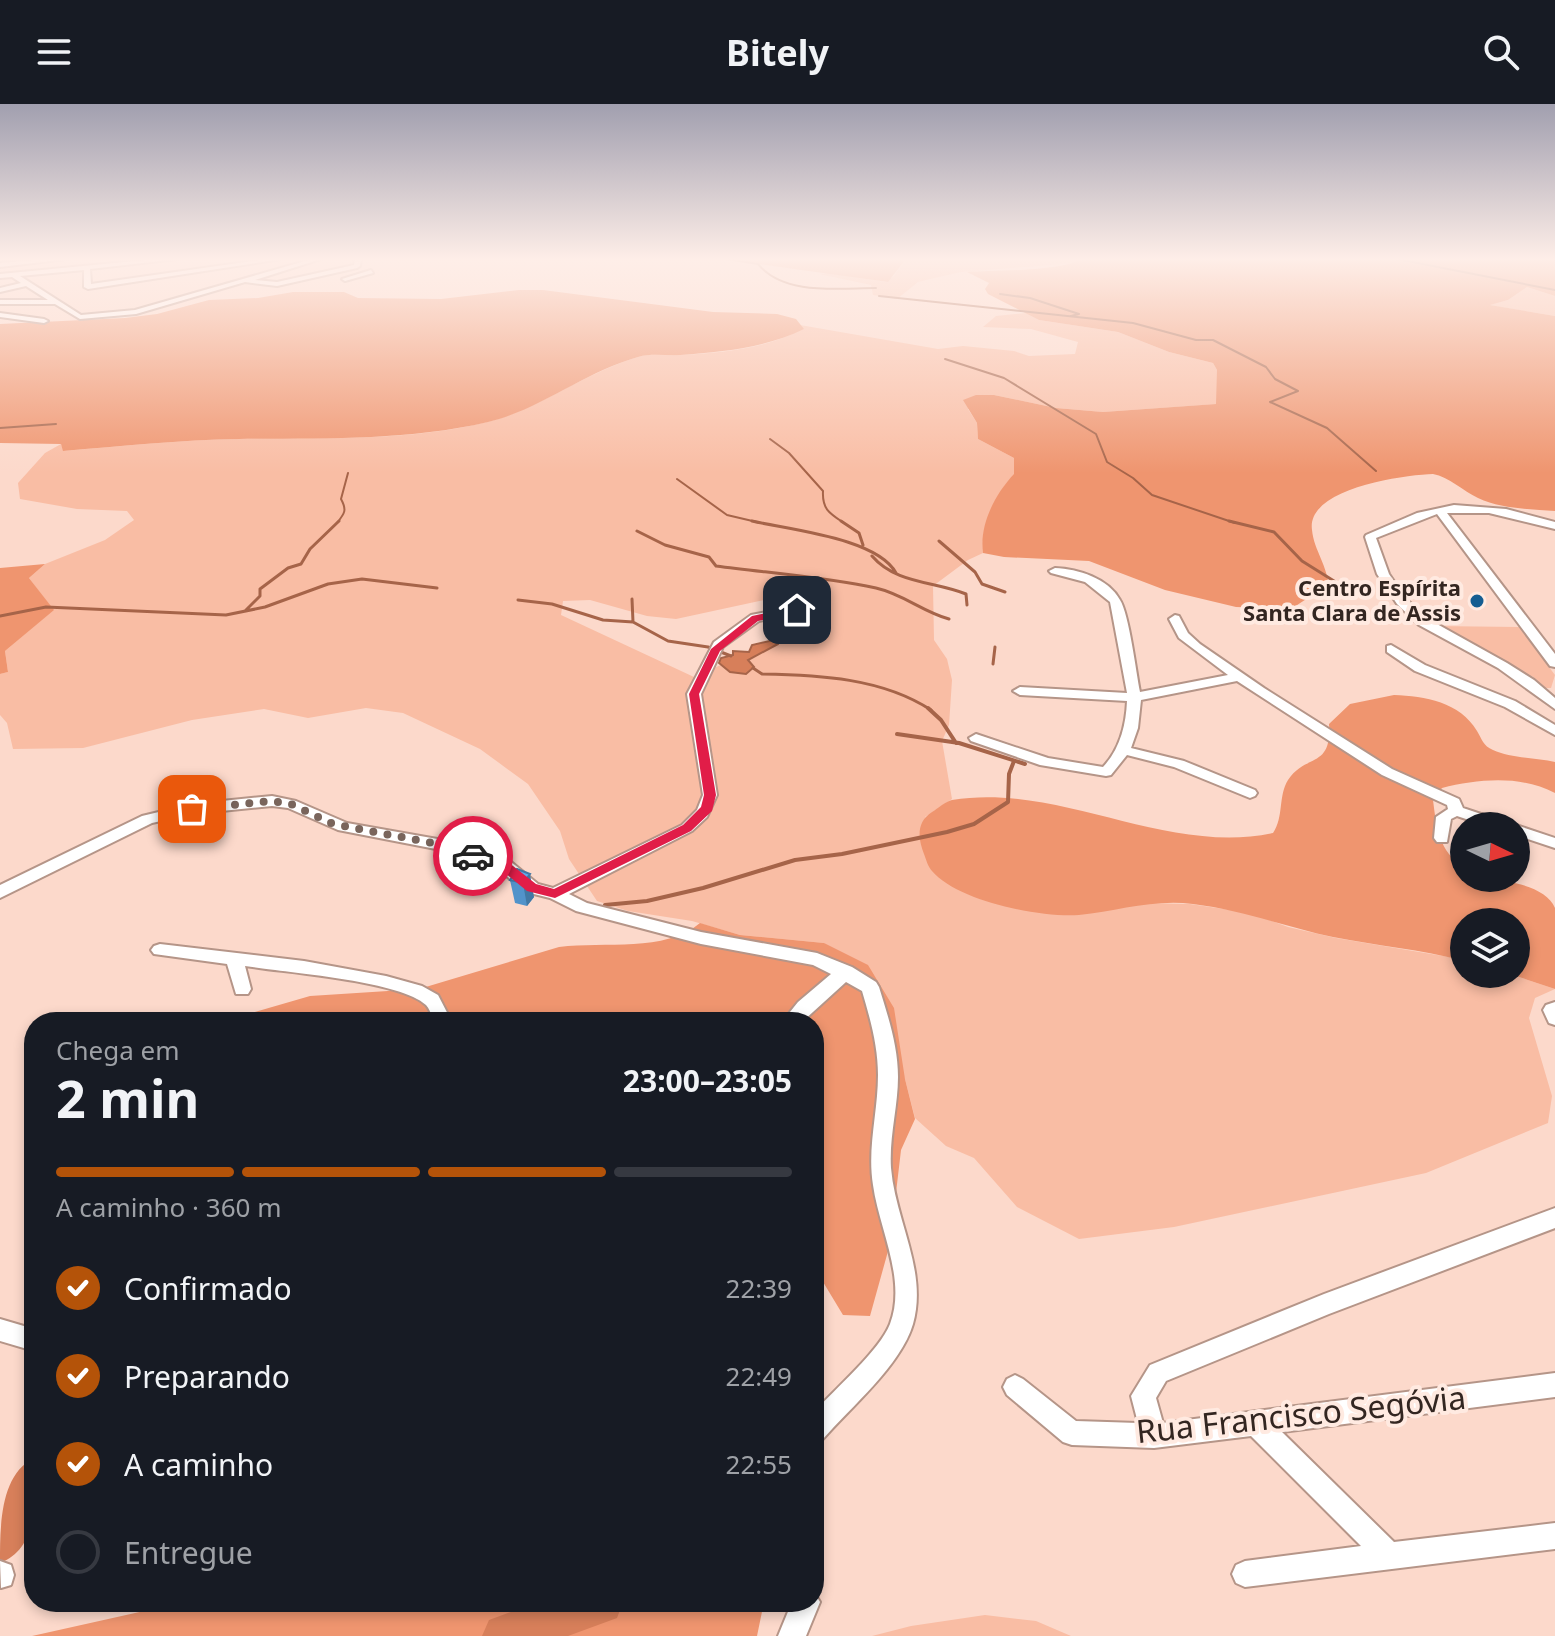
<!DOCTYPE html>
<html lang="pt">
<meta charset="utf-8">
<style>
body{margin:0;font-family:"Noto Sans",sans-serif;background:#20242c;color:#f1f3f6;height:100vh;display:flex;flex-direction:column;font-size:30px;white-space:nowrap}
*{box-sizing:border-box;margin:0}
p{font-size:26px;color:#9ea1a6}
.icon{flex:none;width:44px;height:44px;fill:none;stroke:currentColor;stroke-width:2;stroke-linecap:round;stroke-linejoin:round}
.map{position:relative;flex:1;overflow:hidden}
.drawer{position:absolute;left:24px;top:908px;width:800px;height:600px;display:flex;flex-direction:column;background:#171b24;border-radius:32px;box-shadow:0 4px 12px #0003}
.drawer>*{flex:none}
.needle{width:52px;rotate:95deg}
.tools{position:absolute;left:1450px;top:708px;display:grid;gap:16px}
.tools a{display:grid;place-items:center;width:80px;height:80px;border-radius:50%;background:#171b24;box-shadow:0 4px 12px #0003;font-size:40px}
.pin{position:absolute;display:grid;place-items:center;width:68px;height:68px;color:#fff;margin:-34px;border-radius:16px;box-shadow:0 4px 12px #0006}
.courier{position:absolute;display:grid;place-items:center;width:80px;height:80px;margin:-40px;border:6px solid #e11d48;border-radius:50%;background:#fff;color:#222;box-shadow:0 2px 10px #0007}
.headline em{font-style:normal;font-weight:700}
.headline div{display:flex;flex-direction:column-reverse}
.headline{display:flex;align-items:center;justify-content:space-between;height:136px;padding:0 32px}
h1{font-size:52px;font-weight:700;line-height:60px}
.bar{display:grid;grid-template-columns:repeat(4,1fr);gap:12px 8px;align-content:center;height:96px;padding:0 32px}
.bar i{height:10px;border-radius:6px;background:#363941}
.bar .selected{background:#b45309}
.bar p{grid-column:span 4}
ol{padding:0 32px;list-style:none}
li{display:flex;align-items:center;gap:24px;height:88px}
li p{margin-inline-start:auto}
li .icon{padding:8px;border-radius:50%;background:#b45309;color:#fff;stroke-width:4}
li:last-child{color:#9ea1a6}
li i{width:44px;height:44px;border:4px solid #363941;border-radius:50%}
header{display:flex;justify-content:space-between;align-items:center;height:104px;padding:0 32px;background:#171b24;font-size:36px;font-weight:700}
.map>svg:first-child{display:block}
.green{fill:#f9bda4;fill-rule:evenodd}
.forest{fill:#ef956f}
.water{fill:#d77f5a;stroke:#a66449;stroke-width:2}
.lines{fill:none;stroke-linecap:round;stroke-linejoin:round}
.stream-far2{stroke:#a66449;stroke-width:2}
.stream-far1{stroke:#a66449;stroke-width:3}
.stream{stroke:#a66449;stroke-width:4}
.river{fill:#d77f5a;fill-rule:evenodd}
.minor-casing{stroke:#b59588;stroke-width:4}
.minor{fill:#fff;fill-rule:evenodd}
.wall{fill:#5293ca}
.shaded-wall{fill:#4278a4}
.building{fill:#5fabeb;stroke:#4278a4;stroke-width:2}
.route{fill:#e11d48}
.done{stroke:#79655c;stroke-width:8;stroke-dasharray:0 14.4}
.poi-dot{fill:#155d91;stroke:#ffeae1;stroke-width:3}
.labels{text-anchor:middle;stroke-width:8;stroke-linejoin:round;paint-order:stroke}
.far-poi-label{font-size:22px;font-weight:bold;fill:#332621;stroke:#ffeae1;text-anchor:end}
.near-street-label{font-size:32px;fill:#332621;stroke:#ffeae1}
</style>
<header><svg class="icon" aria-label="menu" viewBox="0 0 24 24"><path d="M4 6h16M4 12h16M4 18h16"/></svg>Bitely<svg class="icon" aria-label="search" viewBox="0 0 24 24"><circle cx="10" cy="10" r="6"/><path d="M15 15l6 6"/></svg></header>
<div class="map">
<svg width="1555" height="1532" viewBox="0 0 1555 1532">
<rect width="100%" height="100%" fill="#fcd9cb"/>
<!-- green -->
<path class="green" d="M906 155H1082L1075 159 961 168 930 175 918 178 897 195 873 191 871 181 819 170 831 169 885 178 894 172Z
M1527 183 1555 192V212L1489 201 1508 196Z
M1026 209 1039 216 1118 228 1169 248 1213 259 1217 266V300L1103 308 1056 304 994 291 968 305 977 319 978 335 1014 354 1015 370C996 388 980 423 983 449L968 456 933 482 934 536 947 555 952 576 949 621 942 637 952 695 925 713 1000 800 1077 811 1138 799 1190 800 1251 809 1288 823 1336 834 1449 853 1464 857V870H1510L1555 885 1535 894 1529 914 1552 992 1548 1019 1426 1069 1174 1123 1079 1135 1017 1103 974 1054 946 1042 915 1014 905 975 824 839 740 831 692 817 628 807 597 797 569 755 560 727 528 680 480 645 403 609 366 604 308 614 264 605 192 616 83 644 13 645 7 619 0 611V570L8 568 5 547 53 506 29 474 45 460 105 436 134 416 127 407 77 405 20 395 18 379 45 349 61 340 64 347C122 342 181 336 239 335 322 333 407 338 487 318 541 304 584 269 638 253 651 249 666 252 680 251 722 249 765 245 803 225L800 221 938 245 963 242 1014 247 1029 252 1075 250 1078 238 1031 225 983 223 996 212ZM810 486 818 487 829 499 828 506 796 527 694 573 561 511 563 497 590 496 647 512 676 515Z
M1433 522 1519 523 1555 571 1551 584H1544L1532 572H1527Z
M985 1511 1036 1517 1071 1532H872L911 1522Z"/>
<!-- forest -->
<path class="forest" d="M723 155H906L888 178Z
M1082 155H1555V192L1527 183 1508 196 1490 201 1555 212V407C1529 405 1502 405 1478 394 1463 387 1449 373 1433 370 1404 371 1306 384 1312 426 1314 447 1328 461 1329 486L1314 490 1291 505 1236 503 1165 486 1089 457 1004 453 983 449C979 421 995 390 1014 370V354L978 335 977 319 963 296 976 291H994L1056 304 1103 308 1216 300 1217 266 1213 259 1169 248 1118 228 1039 216 988 190 985 185 989 179 967 168C997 166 1057 168 1082 155Z
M519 186H543L713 208 777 210 796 215 804 225C765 244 723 248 680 251 666 252 652 249 638 253 584 268 542 305 488 318 406 337 322 334 239 335 180 336 122 342 63 347L61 340 0 339V220L125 214 157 210 209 196 258 194 293 188H344L358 194 441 195Z
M45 460 29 474 54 506 5 547 8 568 0 570V464Z
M1394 591C1425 592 1460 598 1477 627 1482 635 1483 642 1493 646 1510 654 1536 654 1555 658V689C1521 671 1478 675 1442 684L1433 696C1436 720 1439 750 1464 762V774C1488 774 1544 777 1555 804 1555 816 1555 869 1555 885L1510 870H1516V818H1464V857C1421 845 1377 842 1333 833 1286 823 1242 806 1193 800 1153 795 1118 807 1079 811 1041 814 957 797 932 767 928 763 926 755 924 750 918 735 916 718 932 708 937 705 946 697 952 696 1058 678 1166 752 1273 729 1284 713 1278 692 1288 676 1306 649 1332 665 1329 620L1350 600Z
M700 819 740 831 824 839 868 861 894 904 905 975 915 1015 901 1046 890 1140 870 1212 843 1211 814 1163V918H203L245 911 310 892 419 885 559 843C606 837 664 849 700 819Z
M166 1498H764L757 1532H32L153 1505Z"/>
<!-- water -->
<path class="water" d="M774 536H779L778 540 748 556 754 563 746 570 730 568 719 559 721 554 733 551V547L749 548 752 541Z"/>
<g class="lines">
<!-- stream-far2 -->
<path class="stream-far2" d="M727 155 758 160C784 192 839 184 876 184
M1397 155 1555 186
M1000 190 1030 194 1079 210 1071 212
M879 192 1133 219 1196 236H1213L1266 263 1275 275 1298 287 1270 298 1327 324 1376 367
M945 255 1004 274 1096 330 1107 358 1133 374 1152 391 1235 419
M0 324 56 320
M770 335 789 349 823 387C822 405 829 409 844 419
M677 375 727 411 761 419
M337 419C345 409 347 406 341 395L348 369"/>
<!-- stream-far1 -->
<path class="stream-far1" d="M752 417C790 426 877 434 896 469
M841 417 859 429 863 441
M1229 417 1274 428 1302 457 1334 477
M637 427 665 441 709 453 716 462C769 469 824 473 876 484 903 490 923 508 949 515
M939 437 975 468 982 480 1005 488
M872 452C896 480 934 477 966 490L967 501
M632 495 633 518
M518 496 552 500 603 516 633 518 668 537 708 543 731 552
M245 507 260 492V485L288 464 301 460 310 445 339 417
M0 512 46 503 226 511 265 503 328 480 362 475 437 484
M993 560 995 543
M753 564 762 570C819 571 882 574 931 606"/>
<!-- stream -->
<path class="stream" d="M928 604 941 616 956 639
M897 630 959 639 1025 660
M605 801 647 797 703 784 795 756 842 750 947 728 974 720 1008 698 1009 670 1014 657"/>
<!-- river -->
<path class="river" d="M34 1354C34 1392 41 1443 0 1459 0 1422 0 1371 34 1354Z
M538 1498H623L617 1514 568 1532H482L489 1516Z"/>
<defs>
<path id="minor" d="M46 155H67L0 163V159Z
M156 155H177L90 165 91 180 266 155H281L88 185 84 183V166L20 172 81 211 135 206 312 155H321L255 176 277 178 354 161 355 155H361L360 162 357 164 277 182 245 178 136 210 80 215 55 200H0V196H48L26 182 0 188V184L21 179 12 173 0 174V170Z
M371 166 373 169 345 177 342 175Z
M0 209 44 215 48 217 44 219 0 213Z
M1454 401 1506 405 1555 418V425L1489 409H1447L1555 550V563L1550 562 1437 410 1376 434 1389 470 1406 495 1428 515 1507 559 1534 576 1555 594V605L1498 564 1419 521 1397 500 1377 470 1365 433 1366 431 1417 409Z
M1055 464C1078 465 1108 474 1120 496 1129 510 1136 568 1140 588L1228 571 1179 534 1169 515 1175 511 1179 512 1188 529 1200 540 1264 584 1392 665 1459 695 1463 704 1508 719 1511 722H1487L1457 712 1451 715 1447 738H1437L1434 734 1436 713 1448 705 1447 701 1382 671 1237 577 1141 596 1138 624 1131 644 1184 657 1255 686 1257 689 1255 692 1250 694 1174 663 1127 651 1111 671 1106 672 1040 661 971 637 969 634 976 630 1048 654 1103 663C1120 645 1126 621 1127 597L1020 591 1013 587 1020 583 1127 589 1110 498 1085 478 1051 469 1049 467Z
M797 502 801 503V509L759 517 723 543 701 590 717 691 707 713 692 727 569 790 587 799 701 828 817 849 852 863 876 878 879 883C888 912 898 942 898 973 898 1003 889 1033 891 1064 895 1116 928 1167 913 1220 901 1261 851 1303 823 1335L814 1338V1308C834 1286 880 1246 890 1220 907 1176 879 1125 873 1081 867 1044 878 1008 878 971 878 942 870 914 862 887L846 878 802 918H782L798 898 831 870 813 861 701 840 576 807 550 794 526 788 498 765 441 746 338 726 288 704 272 702 192 710 152 719 0 794V781L142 712 192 700 272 692 296 697 347 719 443 736 510 757 538 780 553 784 682 721 697 706 703 691 687 590 697 571 714 538 751 511Z
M1391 541 1425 561 1515 597 1555 621V631L1505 603 1415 567 1387 548V542Z
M1516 721 1555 734V744L1516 731V722H1512Z
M160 840 304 857 386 872 422 882 438 891 452 918H434C432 913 430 905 426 901 402 878 294 869 259 864L245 862 251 885 248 890H236L227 860 154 850 151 846 154 842Z
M1555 898V921L1549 919 1543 906 1546 901Z
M1555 1104V1124L1329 1210 1166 1277 1156 1294 1163 1319 1555 1269V1293L1282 1328 1394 1438 1555 1419V1445L1245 1483 1236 1479 1232 1470 1236 1461 1245 1457 1361 1442 1251 1332 1154 1344 1072 1341 1063 1338 1007 1291 1003 1283 1007 1275 1015 1271 1023 1275 1076 1317 1138 1319 1131 1292 1150 1261 1324 1190Z
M0 1215 34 1225V1247L0 1237Z
M0 1457 11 1461 14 1471 11 1481 1 1484Z
M814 1488 820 1498 806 1532H778L792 1498H814Z"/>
</defs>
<!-- minor casing -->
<use href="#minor" class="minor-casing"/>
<!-- minor -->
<use href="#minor" class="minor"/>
</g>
<!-- wall -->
<path class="wall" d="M517 765 534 793 527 802 515 799 510 776Z"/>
<!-- shaded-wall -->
<path class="shaded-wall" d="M530 770 534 793 527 802 523 779Z"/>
<!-- building -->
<path class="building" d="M517 765 530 770 523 779 510 776Z"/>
<!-- sky -->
<linearGradient id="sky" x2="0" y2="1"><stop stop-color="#a19faf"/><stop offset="0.42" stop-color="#feeee8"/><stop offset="1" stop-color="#feeee8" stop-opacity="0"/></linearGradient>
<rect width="1555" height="369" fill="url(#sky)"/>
<!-- route -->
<path class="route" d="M797 503 801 508 758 517 720 547 699 590 716 691 712 707 691 727 555 794 527 787 499 764 469 755 467 752 473 748 508 758 536 780 554 785 683 721 701 703 704 691 689 590 711 545 752 512Z"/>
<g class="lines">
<!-- done -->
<path class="done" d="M192 705 272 697 291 700 333 720 443 741 473 752"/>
</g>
<!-- markers -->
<circle class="poi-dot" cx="1477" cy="497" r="8"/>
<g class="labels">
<!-- far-poi labels -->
<g class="far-poi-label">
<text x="1461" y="492">Centro Espírita<tspan x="1461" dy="25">Santa Clara de Assis</tspan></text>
</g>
<!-- near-street labels -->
<g class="near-street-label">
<text transform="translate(1301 1311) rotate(-6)" y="11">Rua Francisco Segóvia</text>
</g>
</g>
</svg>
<div class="tools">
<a><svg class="needle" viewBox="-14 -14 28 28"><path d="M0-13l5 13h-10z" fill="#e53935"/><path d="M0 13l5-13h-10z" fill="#9ea1a6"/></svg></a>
<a><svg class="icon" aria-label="layers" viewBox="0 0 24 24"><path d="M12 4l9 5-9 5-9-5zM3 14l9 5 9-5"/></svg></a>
</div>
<div class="pin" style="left:192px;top:705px;background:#ea580c"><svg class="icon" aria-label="bag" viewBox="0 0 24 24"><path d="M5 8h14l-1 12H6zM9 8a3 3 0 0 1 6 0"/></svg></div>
<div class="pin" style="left:797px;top:506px;background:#1f2937"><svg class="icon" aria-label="home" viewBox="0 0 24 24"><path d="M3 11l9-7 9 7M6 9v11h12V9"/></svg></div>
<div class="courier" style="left:473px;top:752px"><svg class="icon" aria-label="car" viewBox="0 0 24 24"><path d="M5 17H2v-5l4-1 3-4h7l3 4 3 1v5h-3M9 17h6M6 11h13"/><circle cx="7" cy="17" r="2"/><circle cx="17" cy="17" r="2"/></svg></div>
<section class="drawer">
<div class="headline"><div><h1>2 min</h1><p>Chega em</p></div><em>23:00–23:05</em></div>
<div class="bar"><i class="selected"></i><i class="selected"></i><i class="selected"></i><i></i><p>A caminho · 360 m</p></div>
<ol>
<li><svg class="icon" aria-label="check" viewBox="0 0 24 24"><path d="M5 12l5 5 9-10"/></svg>Confirmado<p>22:39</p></li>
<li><svg class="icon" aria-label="check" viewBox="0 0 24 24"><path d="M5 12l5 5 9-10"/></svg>Preparando<p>22:49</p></li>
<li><svg class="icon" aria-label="check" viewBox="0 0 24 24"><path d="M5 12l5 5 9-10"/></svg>A caminho<p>22:55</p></li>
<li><i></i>Entregue</li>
</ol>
</section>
</div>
